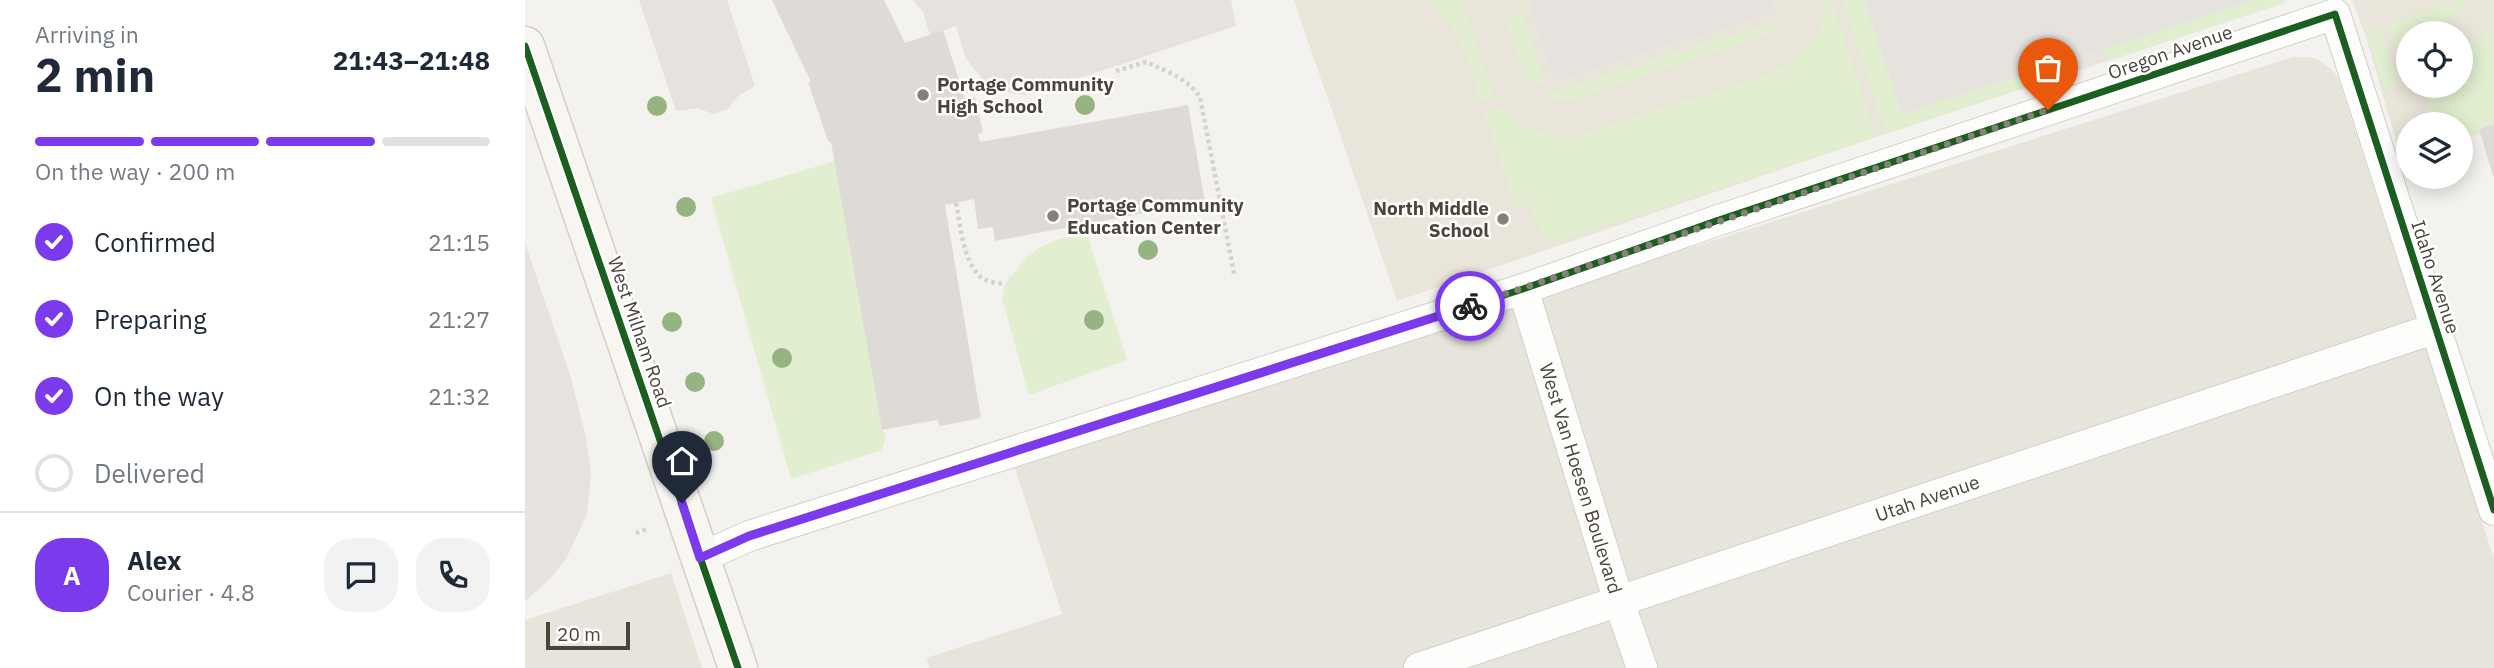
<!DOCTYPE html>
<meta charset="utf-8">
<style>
body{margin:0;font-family:"IBM Plex Sans",sans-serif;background:#f2f2f3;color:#1f2937;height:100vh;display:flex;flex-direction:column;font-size:26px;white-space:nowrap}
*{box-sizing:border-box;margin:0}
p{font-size:23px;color:#747a83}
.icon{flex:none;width:38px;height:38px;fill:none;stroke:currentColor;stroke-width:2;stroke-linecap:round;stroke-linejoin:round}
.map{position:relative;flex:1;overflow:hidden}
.panel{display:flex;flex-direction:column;background:#fff;width:525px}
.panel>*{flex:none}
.tools{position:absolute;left:1871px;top:21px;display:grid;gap:14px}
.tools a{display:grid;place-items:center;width:77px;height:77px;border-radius:50%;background:#fff;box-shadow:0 4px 18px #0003;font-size:35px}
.scale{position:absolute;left:21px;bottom:18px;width:84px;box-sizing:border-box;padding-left:7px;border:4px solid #4b4439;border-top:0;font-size:19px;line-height:24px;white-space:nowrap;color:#4b4439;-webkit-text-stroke:5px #fff;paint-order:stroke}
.pin{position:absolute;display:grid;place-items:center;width:60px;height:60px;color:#fff;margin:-72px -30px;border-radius:50% 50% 50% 0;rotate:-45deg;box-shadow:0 0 7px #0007}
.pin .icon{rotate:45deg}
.courier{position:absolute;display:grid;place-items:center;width:70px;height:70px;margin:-35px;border:5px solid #7c3aed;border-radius:50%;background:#fff;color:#222;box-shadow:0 2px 9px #0007}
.overview em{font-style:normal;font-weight:700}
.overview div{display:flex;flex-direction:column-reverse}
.overview{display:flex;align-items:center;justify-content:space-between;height:119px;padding:0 35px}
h1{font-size:46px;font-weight:700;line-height:52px}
.bar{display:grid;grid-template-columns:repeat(4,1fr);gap:10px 7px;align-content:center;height:84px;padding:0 35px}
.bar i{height:9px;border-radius:5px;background:#e0e1e3}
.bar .selected{background:#7c3aed}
.bar p{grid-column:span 4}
.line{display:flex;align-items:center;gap:18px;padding:0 35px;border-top:2px solid #e0e1e3}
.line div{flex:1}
.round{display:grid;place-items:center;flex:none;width:74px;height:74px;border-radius:28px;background:#f2f2f3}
ol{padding:0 35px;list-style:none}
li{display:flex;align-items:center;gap:21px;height:77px}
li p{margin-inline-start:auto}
li .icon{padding:7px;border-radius:50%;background:#7c3aed;color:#fff;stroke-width:4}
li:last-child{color:#747a83}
li i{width:38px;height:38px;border:4px solid #e0e1e3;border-radius:50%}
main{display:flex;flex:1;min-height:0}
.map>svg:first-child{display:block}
.residential{fill:#e7e4dc}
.education{fill:#eae5da;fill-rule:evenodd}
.green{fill:#e1eecf}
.parking{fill:#e6e3df}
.building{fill:#dedbd6}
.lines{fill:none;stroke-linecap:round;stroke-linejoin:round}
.street-casing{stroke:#d2d0cb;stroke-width:32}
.secondary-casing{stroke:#d3cfc5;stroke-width:41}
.path{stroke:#d3d2cc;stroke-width:4.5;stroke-dasharray:3.5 3.5;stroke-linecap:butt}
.street{stroke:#fdfdfc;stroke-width:30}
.secondary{stroke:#f7f6f1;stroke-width:38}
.cycleway-casing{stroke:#fff;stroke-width:11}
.cycleway{stroke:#1b5e20;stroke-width:7}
.tree{fill:#96b382}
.done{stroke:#868178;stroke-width:7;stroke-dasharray:0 12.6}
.route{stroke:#7c3aed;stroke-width:9}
.poi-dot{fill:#868178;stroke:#fff;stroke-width:2.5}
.labels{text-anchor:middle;stroke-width:5;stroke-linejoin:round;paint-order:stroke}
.street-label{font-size:19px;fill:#4b4439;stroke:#fff}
.poi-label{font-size:19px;font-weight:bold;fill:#4b4439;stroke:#fff;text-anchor:start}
</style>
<main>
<section class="panel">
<div class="overview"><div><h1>2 min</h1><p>Arriving in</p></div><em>21:43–21:48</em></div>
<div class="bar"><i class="selected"></i><i class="selected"></i><i class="selected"></i><i></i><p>On the way · 200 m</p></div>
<ol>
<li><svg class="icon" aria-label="check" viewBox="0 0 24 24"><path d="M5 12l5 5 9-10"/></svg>Confirmed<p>21:15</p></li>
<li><svg class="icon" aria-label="check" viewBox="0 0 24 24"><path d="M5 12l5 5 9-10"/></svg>Preparing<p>21:27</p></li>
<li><svg class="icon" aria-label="check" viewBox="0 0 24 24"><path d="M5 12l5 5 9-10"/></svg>On the way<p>21:32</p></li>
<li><i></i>Delivered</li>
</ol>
<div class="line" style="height:126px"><b class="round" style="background:#7c3aed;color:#fff">A</b><div><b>Alex</b><p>Courier · 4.8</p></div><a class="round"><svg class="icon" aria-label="chat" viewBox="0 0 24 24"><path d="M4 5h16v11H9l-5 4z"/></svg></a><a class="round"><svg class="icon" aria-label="phone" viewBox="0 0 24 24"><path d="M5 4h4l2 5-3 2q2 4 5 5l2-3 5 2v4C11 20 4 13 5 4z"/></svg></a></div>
</section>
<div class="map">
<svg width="1969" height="668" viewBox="0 0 1969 668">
<rect width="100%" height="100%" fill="#f4f2ee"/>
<!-- residential -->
<path class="residential" d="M1768 57H1786L1793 60 1807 69 1813 78 1969 559V668H405L401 658 537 614 488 462Z
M146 573 177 668H0V620Z"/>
<!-- education -->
<path class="education" d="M769 0H1760L1759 3 1351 137 872 301Z
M1827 0H1969V118L1936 124H1883V148L1874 151 1841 37ZM1883 33H1936V86H1883Z"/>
<!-- green -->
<path class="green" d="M904 0H937L970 98 956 102C944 65 933 27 904 0Z
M1301 0H1306L1351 137 1036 240 1025 241 1014 230 1004 203 991 209 959 112 977 107 985 116 1010 132 1031 137 1049 136 1244 74C1274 58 1299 37 1301 0Z
M1317 0H1339L1377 114 1534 63 1538 75 1361 134Z
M1730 0H1759V3L1595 57 1582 59 1576 50Z
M1935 0H1948L1925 16 1905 33H1883V61L1879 70 1862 24Z
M996 8 1020 83 1007 86C995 67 980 39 986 16Z
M1258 18 1255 24 1241 35 1050 99 1033 100 1018 94 1031 92Z
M1854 26 1873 82 1865 92 1859 89 1843 34 1846 29Z
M1969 28V124L1954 129 1956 134 1936 140V124H1896L1909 86H1936V53Z
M310 161 357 430 361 435 357 450 266 479 186 198Z
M562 234 602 360 504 395 477 298C479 285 482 280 491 270 513 243 529 239 562 234Z"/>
<!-- parking -->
<path class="parking" d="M114 0H202L230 86 213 96 203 109 188 114 173 108 151 111Z
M388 0H706L711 26 516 91 499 95 485 93 459 82 440 57 431 26 405 35 398 12Z
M1004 0H1246L1250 11 1030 81Z
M1339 0H1730L1377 114Z
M0 243 45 375 61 437 66 473 62 514 42 557 26 578 0 601Z"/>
<!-- building -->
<path class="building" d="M247 0H359L380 43 418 30 440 99 450 97 458 132 453 134 455 142 663 105 680 202 470 241 468 227 453 229 449 199 420 205 456 418 415 426 412 420 357 430 306 142 303 141 283 82H286Z
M1969 124V176H1968L1954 129Z"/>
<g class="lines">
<defs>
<g id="street">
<path id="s1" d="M998 289 1094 602 1117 668"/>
<path d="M175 558 224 536 998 289 1191 221 1810 14 1969 510"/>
<path id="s2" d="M894 668 1911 328"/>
</g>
<path id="secondary" d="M0 46 213 668"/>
</defs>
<!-- street casing -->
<use href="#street" class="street-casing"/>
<!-- secondary casing -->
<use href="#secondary" class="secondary-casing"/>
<!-- path -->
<path class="path" d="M591 71 621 62C641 71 662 78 675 97L709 274
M431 203C436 226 437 261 457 278 462 282 472 283 479 284
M111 533 122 529"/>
<!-- street -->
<use href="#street" class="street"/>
<!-- secondary -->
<use href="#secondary" class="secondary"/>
<defs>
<path id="cycleway" d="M0 46 213 668
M175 558 224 536 998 289 1191 221 1810 14 1969 510"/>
</defs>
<!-- cycleway casing -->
<use href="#cycleway" class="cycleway-casing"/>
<!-- cycleway -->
<use href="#cycleway" class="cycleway"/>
</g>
<!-- trees -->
<g class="tree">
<circle cx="560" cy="105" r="10"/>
<circle cx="132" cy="106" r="10"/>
<circle cx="161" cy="207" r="10"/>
<circle cx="623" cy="250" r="10"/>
<circle cx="569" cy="320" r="10"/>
<circle cx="147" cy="322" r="10"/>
<circle cx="257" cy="358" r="10"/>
<circle cx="170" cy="382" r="10"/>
<circle cx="189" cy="441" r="10"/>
</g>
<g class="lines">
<!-- done -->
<path class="done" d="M945 306 1523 110"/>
<!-- route -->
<path class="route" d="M157 503 175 558 224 536 945 306"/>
</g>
<!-- markers -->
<g class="poi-dot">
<circle cx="398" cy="95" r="7"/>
<circle cx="528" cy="216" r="7"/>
<circle cx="978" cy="219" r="7"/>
</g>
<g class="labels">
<!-- street labels -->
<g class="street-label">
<text transform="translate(1645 52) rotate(-19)" y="7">Oregon Avenue</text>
<text transform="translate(1911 277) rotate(72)" y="7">Idaho Avenue</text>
<text transform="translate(115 332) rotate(71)" y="7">West Milham Road</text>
<text dy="7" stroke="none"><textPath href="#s1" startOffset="198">West Van Hoesen Boulevard</textPath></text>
<text dy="7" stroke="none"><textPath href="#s2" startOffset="536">Utah Avenue</textPath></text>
</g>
<!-- poi labels -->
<g class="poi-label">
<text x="412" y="91">Portage Community<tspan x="412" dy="22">High School</tspan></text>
<text x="542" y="212">Portage Community<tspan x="542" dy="22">Education Center</tspan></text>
<text x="964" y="215" text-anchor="end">North Middle<tspan x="964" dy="22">School</tspan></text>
</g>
</g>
</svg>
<div class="tools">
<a><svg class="icon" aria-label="locate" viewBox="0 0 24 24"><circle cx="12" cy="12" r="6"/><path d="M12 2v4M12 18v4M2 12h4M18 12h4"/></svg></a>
<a><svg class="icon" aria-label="layers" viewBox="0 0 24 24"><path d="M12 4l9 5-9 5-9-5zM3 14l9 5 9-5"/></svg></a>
</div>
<div class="scale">20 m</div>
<div class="pin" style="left:1523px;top:110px;background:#ea580c"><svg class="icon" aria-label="bag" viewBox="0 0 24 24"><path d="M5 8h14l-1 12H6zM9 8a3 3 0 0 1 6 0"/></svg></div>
<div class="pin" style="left:157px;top:503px;background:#1f2937"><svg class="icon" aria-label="home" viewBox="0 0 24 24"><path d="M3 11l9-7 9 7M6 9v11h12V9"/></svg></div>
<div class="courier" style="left:945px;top:306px"><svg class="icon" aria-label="bike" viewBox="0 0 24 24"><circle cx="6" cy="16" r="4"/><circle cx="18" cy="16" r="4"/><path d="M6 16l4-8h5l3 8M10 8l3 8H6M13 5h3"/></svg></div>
</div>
</main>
